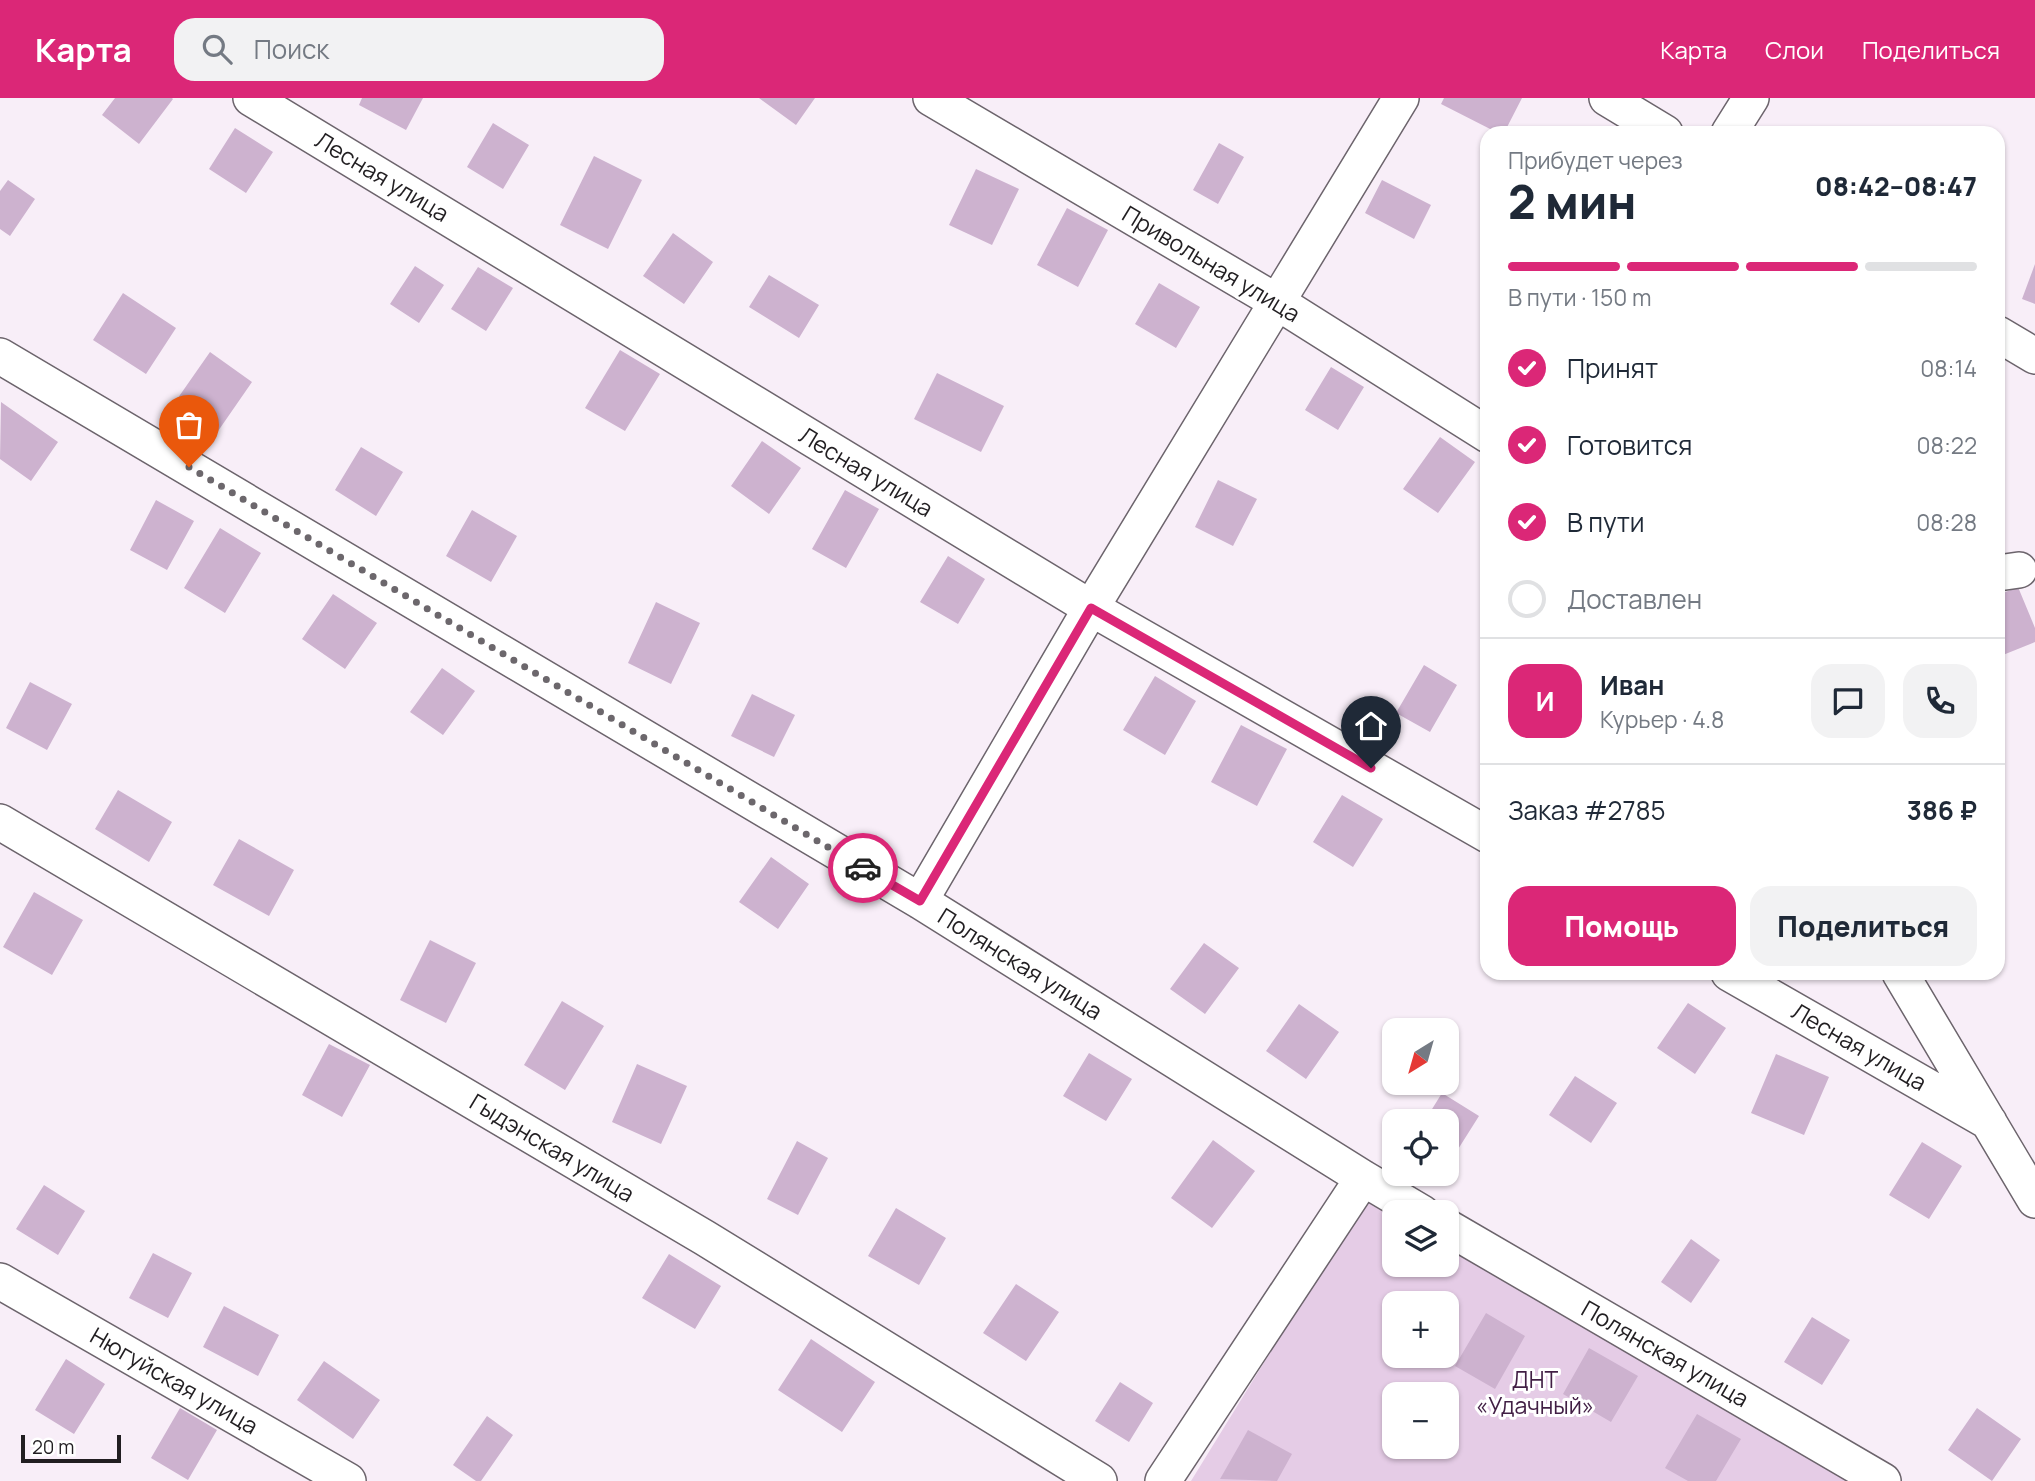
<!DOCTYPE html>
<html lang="ru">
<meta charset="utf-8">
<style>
body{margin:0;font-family:Manrope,sans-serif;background:#f2f2f3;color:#1f2937;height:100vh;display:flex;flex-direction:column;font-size:26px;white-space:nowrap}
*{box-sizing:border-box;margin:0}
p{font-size:23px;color:#747a83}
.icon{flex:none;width:38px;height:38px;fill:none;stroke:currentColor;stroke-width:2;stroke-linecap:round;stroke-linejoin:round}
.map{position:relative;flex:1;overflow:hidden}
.side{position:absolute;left:1480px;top:28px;width:525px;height:854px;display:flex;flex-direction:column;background:#fff;border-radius:21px;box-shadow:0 2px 5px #0004}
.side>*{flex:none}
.needle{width:46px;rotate:217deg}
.controls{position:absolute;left:1382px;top:920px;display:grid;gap:14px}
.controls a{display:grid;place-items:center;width:77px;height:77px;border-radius:14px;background:#fff;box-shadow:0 2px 5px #0004;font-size:35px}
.scale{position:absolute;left:21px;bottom:18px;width:100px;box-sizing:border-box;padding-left:7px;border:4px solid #211e21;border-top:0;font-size:19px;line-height:24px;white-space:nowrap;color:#211e21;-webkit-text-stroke:5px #fff;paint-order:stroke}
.pin{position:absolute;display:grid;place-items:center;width:60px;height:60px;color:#fff;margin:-72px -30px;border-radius:50% 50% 50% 0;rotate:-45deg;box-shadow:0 0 7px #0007}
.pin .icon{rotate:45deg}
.courier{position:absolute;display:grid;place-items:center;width:70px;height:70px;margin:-35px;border:5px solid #db2777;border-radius:50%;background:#fff;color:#222;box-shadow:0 2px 9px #0007}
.overview em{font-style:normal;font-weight:800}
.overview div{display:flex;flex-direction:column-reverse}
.overview{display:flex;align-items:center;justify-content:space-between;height:119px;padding:0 28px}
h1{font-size:46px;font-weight:800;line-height:52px}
.bar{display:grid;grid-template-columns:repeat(4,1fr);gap:10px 7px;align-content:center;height:84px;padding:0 28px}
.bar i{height:9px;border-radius:5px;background:#e0e1e3}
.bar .current{background:#db2777}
.bar p{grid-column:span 4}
.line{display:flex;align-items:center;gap:18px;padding:0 28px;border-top:2px solid #e0e1e3}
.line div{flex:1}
.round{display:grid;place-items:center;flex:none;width:74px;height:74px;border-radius:21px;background:#f2f2f3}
ol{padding:0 28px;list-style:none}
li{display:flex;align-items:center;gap:21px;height:77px}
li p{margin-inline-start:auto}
li .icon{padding:7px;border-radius:50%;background:#db2777;color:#fff;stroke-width:4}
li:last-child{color:#747a83}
li i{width:38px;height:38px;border:4px solid #e0e1e3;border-radius:50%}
.button{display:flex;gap:14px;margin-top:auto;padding:14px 28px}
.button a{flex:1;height:80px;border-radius:21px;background:#db2777;color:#fff;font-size:28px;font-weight:800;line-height:80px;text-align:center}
.button a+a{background:#f2f2f3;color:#1f2937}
header{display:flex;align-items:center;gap:42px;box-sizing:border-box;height:98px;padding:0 35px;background:#db2777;color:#fff}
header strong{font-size:33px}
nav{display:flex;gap:38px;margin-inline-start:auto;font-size:24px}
.search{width:490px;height:63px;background:#f2f2f3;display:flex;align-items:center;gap:18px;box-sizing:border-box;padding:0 24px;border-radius:21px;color:#747a83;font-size:26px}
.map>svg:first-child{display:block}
.green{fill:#e5cce6;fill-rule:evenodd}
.building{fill:#cdb2cf}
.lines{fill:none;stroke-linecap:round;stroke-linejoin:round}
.minor-casing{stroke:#6c646c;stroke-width:38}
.minor{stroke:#fff;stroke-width:35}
.done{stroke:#6c676c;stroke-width:7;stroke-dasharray:0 12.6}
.route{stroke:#db2777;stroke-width:9}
.labels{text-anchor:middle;stroke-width:6;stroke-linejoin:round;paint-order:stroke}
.street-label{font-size:23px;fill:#211e21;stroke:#fff}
.park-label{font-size:23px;fill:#411e44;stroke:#fff}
</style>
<header>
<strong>Карта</strong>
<div class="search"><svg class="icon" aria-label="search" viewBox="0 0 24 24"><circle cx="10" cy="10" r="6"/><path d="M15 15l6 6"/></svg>Поиск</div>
<nav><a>Карта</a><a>Слои</a><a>Поделиться</a></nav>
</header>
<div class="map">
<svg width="2035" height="1383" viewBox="0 0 2035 1383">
<rect width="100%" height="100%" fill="#f8eef8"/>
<!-- green -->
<path class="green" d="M1367 1097 1395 1115V1167H1447V1143L1863 1383H1191ZM1395 1206H1447V1258H1395ZM1395 1297H1447V1349H1395Z"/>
<!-- building -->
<path class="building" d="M115 0H172L173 1 139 46 102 17Z
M362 0H423L406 32 359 7Z
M759 0H815L796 27Z
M1444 0H1522L1504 35H1498L1441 6Z
M493 25 529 47 503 91 467 69Z
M235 30 273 54 246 95 209 71Z
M1219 45 1244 59 1218 106 1193 92Z
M594 58 642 82 608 151 560 127Z
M976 71 1019 91 992 147 949 127Z
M8 82 35 101 10 138 0 131V93Z
M1382 82 1431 107 1414 141 1365 115Z
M1067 110 1108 132 1078 189 1037 167Z
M673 135 713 164 684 206 643 178Z
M2035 166V206L2022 201Z
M415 168 444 187 419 225 390 206Z
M478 169 513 190 486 233 451 211Z
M769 177 819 207 799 240 749 209Z
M1159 185 1200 209 1176 250 1135 226Z
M123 195 176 230 146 276 93 242Z
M620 252 660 276 625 333 585 310Z
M210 254 252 284 216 336 173 307Z
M1331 269 1364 289 1338 332 1305 312Z
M937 275 1004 308 981 354 914 321Z
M1 304 58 344 31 383 0 361Z
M1440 339 1475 364 1438 415 1403 391Z
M762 343 801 370 769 416 731 388Z
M361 349 403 374 376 418 335 392Z
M1218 382 1257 401 1233 448 1195 429Z
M845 392 879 411 846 470 812 451Z
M156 402 194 423 167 472 130 452Z
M472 412 517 438 491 484 446 458Z
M220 430 261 455 225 515 184 490Z
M948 458 985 481 958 526 920 504Z
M2018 489 2035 530V544L1998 559V497Z
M333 496 377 525 345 571 302 541Z
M656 504 700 525 671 586 628 565Z
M1424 567 1457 587 1430 634 1396 615Z
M442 570 475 593 443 637 410 614Z
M1155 578 1196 603 1165 657 1123 632Z
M30 584 72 606 47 652 6 630Z
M752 596 795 617 774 659 731 638Z
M1241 627 1287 651 1257 708 1211 684Z
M118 692 172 724 149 764 95 731Z
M1342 697 1383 721 1353 769 1313 744Z
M239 741 294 772 269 818 213 787Z
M771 759 809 786 778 831 739 804Z
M34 794 83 822 52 877 3 849Z
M430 842 476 865 446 925 400 902Z
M1204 845 1239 870 1205 916 1170 891Z
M562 903 604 928 565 992 524 967Z
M1688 905 1726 930 1695 976 1657 950Z
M1299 906 1339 934 1306 981 1266 953Z
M329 946 370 967 342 1019 302 997Z
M1089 955 1132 981 1106 1023 1063 998Z
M1776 956 1829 979 1804 1037 1751 1015Z
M637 966 687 988 661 1046 612 1024Z
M1575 978 1617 1005 1591 1045 1549 1017Z
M1442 995 1479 1018 1455 1056 1447 1051V1024H1424Z
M1213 1042 1255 1073 1212 1130 1171 1100Z
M797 1043 828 1060 798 1117 767 1101Z
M1922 1044 1962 1068 1929 1121 1889 1097Z
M44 1087 85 1113 58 1157 16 1131Z
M896 1110 946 1140 919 1187 868 1158Z
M1691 1141 1720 1162 1691 1205 1661 1184Z
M153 1155 192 1175 168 1220 129 1200Z
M669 1156 721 1188 695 1231 642 1200Z
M1016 1186 1059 1214 1026 1263 983 1235Z
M224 1208 279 1237 258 1278 203 1249Z
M1486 1215 1525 1238 1495 1291 1455 1268Z
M1812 1219 1850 1242 1822 1287 1784 1264Z
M811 1241 875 1284 842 1334 778 1292Z
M1589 1250 1638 1278 1611 1324 1563 1296Z
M66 1261 105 1286 74 1336 35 1312Z
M324 1263 380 1302 353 1341 297 1302Z
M1120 1284 1153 1305 1129 1344 1095 1323Z
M180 1310 217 1332 188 1382 151 1360Z
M1977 1310 2021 1341 1992 1383 1948 1352Z
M1697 1316 1741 1341 1716 1383H1688L1665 1370Z
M487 1318 513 1337 481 1383H476L453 1367Z
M1248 1332 1292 1356 1277 1383 1220 1381Z"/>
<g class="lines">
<defs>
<path id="minor" d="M251 0 1091 510 1488 737
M931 0 1277 204 1488 337
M1607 0 1665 35
M1729 35 1751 0
M1998 236 2035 258
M0 258 920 803 1363 1080 1422 1115
M1998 475 2019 472
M0 724 705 1140 1099 1383
M920 803 1091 510 1401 0
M1729 875 1989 1024
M1900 875 2035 1102
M1447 1129 1883 1383
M0 1183 348 1383
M1163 1383 1363 1080"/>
</defs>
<!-- minor casing -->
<use href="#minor" class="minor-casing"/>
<!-- minor -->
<use href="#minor" class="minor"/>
</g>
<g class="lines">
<!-- done -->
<path class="done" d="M189 369 863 770"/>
<!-- route -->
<path class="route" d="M863 770 920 803 1091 510 1371 670"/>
</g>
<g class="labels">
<!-- street labels -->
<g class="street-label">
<text transform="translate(382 79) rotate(31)" y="8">Лесная улица</text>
<text transform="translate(1211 166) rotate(31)" y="8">Привольная улица</text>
<text transform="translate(866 374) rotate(31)" y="8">Лесная улица</text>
<text transform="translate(1020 866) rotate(32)" y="8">Полянская улица</text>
<text transform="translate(1859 949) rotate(30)" y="8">Лесная улица</text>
<text transform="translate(552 1050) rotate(31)" y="8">Гыдэнская улица</text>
<text transform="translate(1665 1256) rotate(30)" y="8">Полянская улица</text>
<text transform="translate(174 1283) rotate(30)" y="8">Нюгуйская улица</text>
</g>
<!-- park labels -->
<g class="park-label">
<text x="1535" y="1290">ДНТ<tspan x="1535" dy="26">«Удачный»</tspan></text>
</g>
</g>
</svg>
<div class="controls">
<a><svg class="needle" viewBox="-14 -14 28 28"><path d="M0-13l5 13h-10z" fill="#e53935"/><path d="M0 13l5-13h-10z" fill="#747a83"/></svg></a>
<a><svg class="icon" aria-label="locate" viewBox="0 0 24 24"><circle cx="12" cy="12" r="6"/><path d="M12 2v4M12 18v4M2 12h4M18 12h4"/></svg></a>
<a><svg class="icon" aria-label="layers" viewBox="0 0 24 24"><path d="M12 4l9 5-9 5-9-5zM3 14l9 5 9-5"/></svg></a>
<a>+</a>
<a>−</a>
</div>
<div class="scale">20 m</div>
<div class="pin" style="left:189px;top:369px;background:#ea580c"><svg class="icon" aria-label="bag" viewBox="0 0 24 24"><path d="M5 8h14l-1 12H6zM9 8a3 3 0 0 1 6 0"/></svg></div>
<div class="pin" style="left:1371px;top:670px;background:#1f2937"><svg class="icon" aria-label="home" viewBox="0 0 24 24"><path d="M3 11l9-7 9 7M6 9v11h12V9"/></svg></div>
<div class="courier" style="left:863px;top:770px"><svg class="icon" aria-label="car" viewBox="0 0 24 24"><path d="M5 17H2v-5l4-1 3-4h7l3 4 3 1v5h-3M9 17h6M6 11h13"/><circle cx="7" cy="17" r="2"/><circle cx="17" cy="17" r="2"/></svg></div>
<section class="side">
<div class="overview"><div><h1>2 мин</h1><p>Прибудет через</p></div><em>08:42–08:47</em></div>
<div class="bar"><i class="current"></i><i class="current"></i><i class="current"></i><i></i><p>В пути · 150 m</p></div>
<ol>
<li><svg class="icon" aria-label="check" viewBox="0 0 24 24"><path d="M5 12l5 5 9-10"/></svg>Принят<p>08:14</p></li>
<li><svg class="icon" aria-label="check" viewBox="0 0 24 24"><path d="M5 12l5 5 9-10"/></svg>Готовится<p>08:22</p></li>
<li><svg class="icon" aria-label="check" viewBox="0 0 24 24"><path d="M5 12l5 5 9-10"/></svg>В пути<p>08:28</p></li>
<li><i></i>Доставлен</li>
</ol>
<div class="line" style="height:126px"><b class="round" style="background:#db2777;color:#fff">И</b><div><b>Иван</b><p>Курьер · 4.8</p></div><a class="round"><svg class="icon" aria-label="chat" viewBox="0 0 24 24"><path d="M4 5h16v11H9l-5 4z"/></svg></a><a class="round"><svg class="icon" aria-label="phone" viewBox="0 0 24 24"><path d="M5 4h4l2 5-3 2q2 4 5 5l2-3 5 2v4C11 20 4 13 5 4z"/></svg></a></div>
<div class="line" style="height:91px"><div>Заказ #2785</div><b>386 ₽</b></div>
<div class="button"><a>Помощь</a><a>Поделиться</a></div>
</section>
</div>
